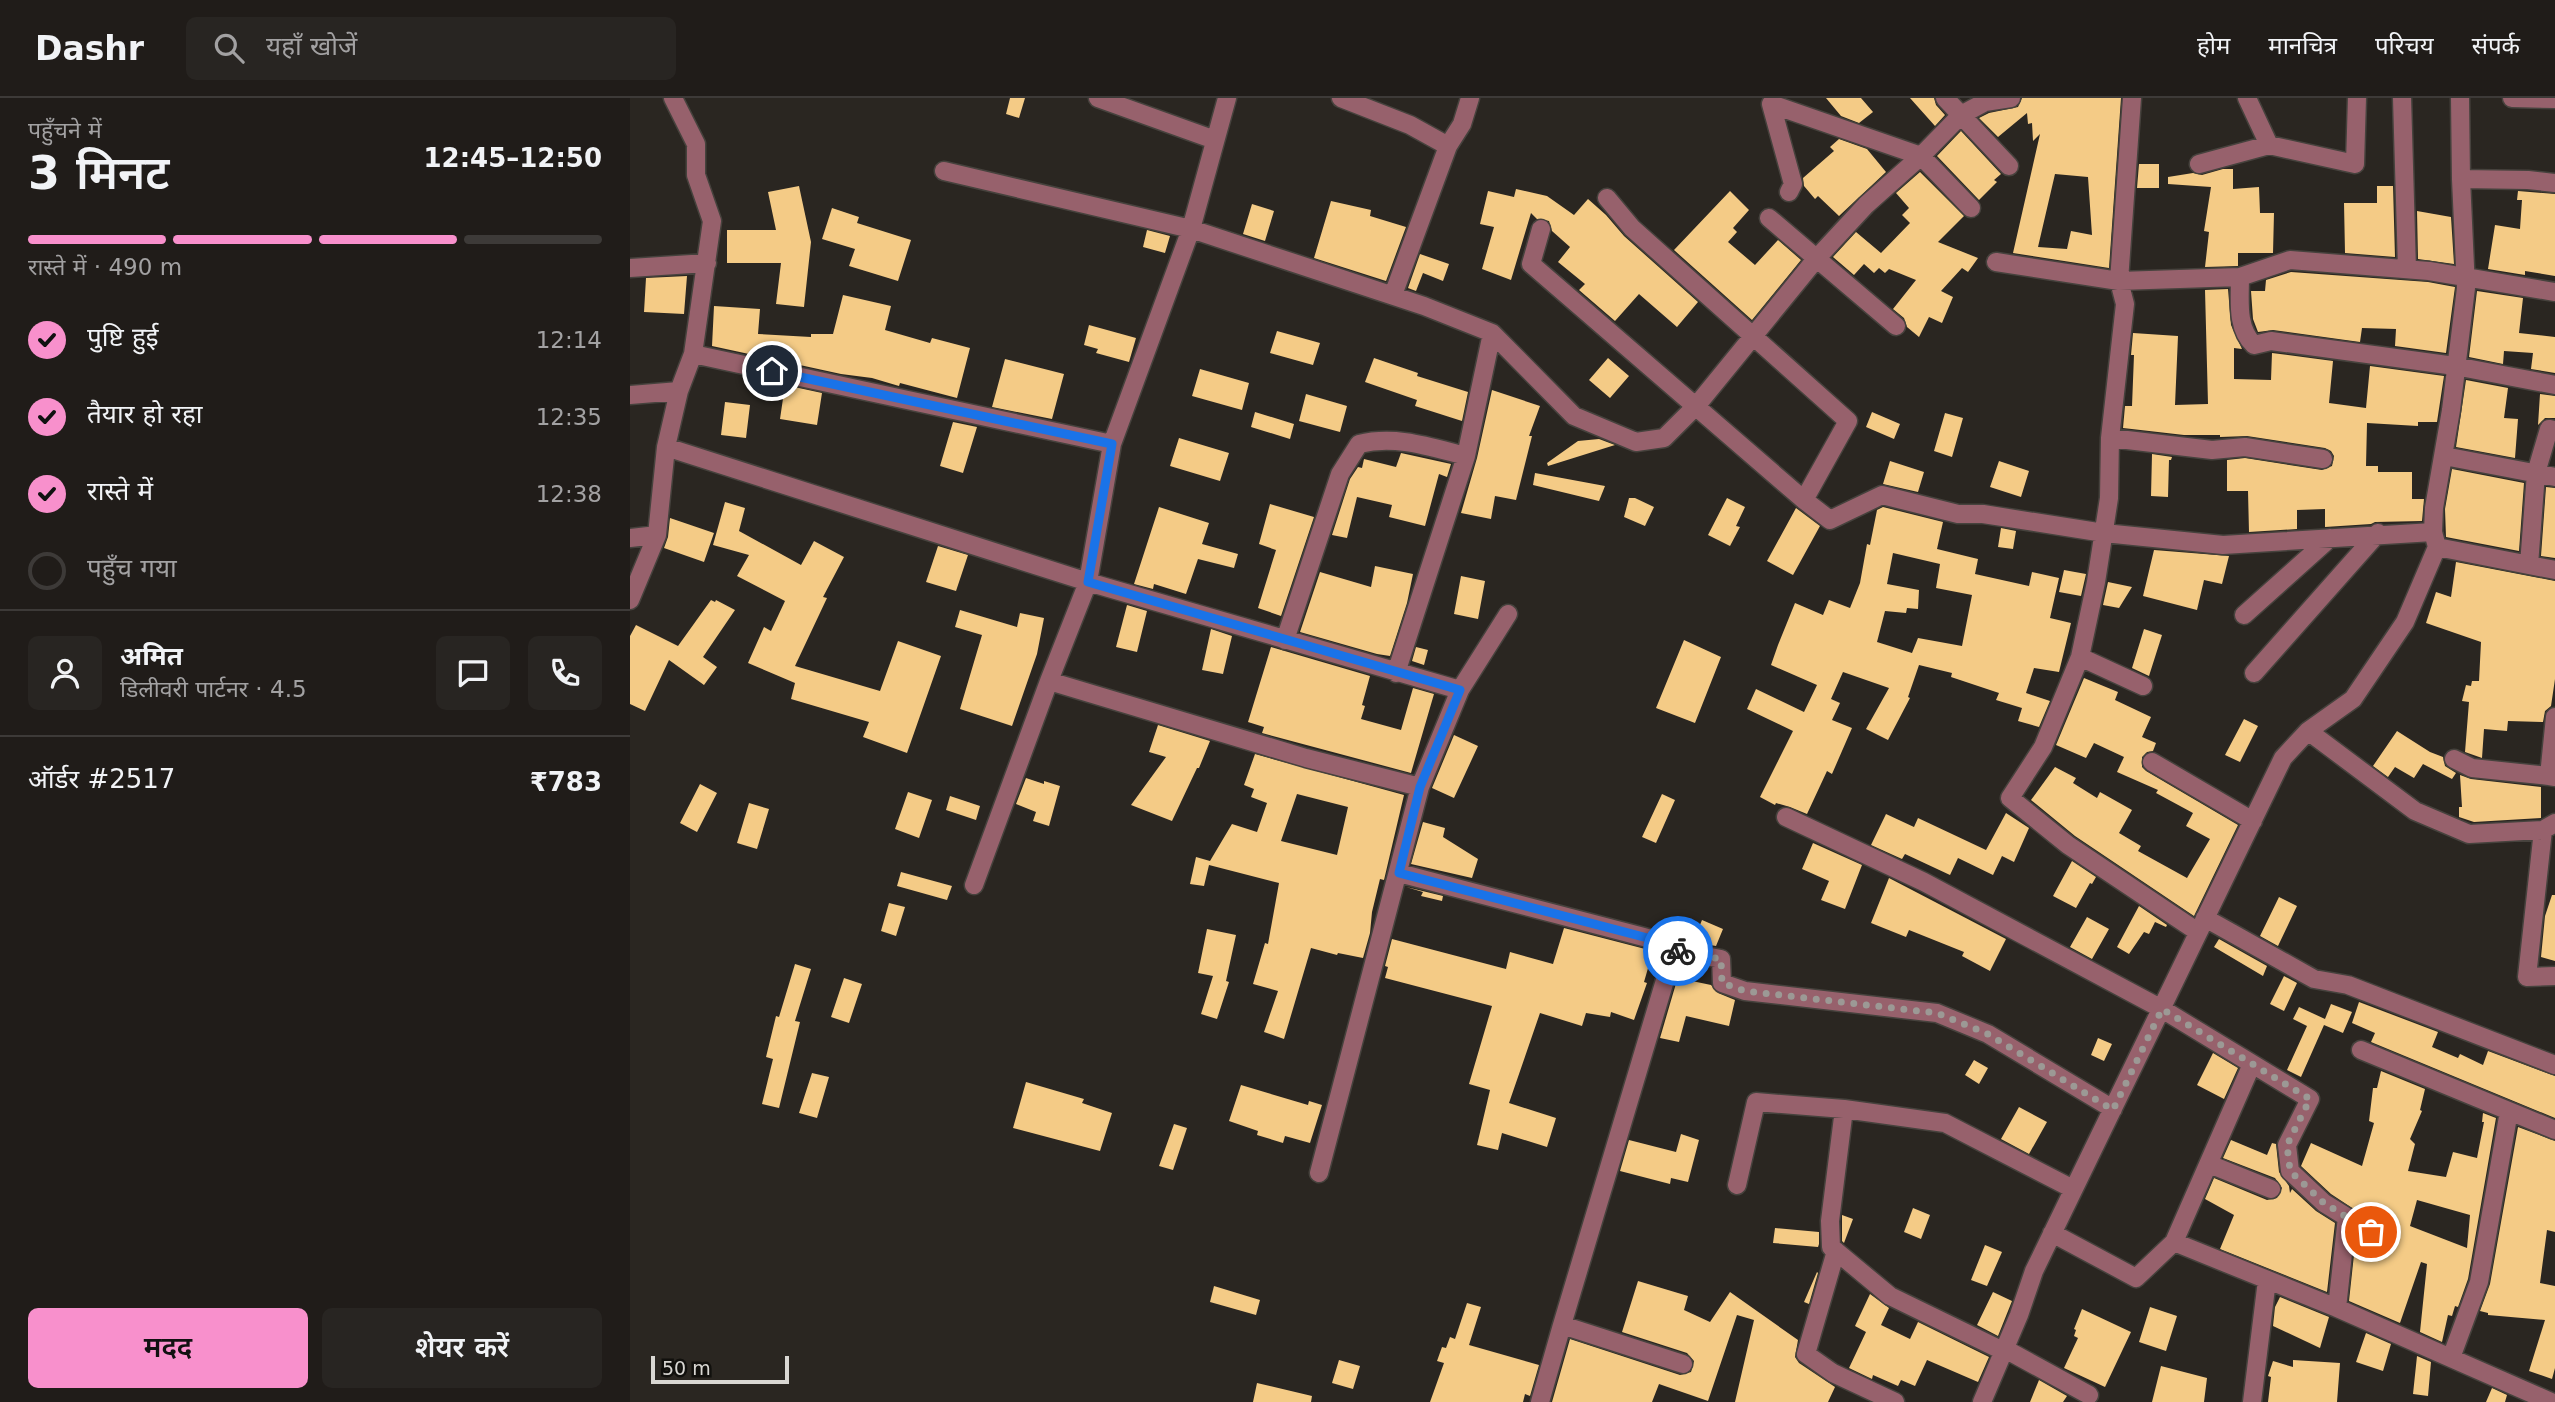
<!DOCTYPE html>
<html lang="hi">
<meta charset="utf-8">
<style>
body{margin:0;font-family:"DejaVu Sans","Noto Sans Devanagari",sans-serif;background:#282522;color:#f1f3f6;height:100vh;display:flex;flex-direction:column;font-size:26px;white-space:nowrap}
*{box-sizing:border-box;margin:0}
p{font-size:23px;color:#a2a1a2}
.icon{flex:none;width:38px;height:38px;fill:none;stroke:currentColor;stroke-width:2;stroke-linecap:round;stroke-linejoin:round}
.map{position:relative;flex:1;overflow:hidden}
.drawer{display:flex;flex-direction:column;background:#201c19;width:630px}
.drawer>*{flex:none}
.scale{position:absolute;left:21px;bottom:18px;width:138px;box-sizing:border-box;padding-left:7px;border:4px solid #d9d7d3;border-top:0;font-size:19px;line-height:24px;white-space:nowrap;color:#d9d7d3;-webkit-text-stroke:5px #11100d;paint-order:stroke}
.pin{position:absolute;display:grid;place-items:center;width:60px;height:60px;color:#fff;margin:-30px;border:4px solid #fff;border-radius:50%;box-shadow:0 2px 7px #0007}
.courier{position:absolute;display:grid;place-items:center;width:70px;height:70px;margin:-35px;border:5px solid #1a73e8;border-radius:50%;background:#fff;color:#222;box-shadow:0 2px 9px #0007}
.summary em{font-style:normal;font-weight:600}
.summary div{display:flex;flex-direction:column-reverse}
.summary{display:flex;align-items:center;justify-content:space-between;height:119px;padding:0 28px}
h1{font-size:46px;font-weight:600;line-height:52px}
.bar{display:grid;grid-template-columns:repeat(4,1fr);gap:10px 7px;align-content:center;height:84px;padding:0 28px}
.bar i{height:9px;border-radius:5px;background:#3d3a38}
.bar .on{background:#f890cc}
.bar p{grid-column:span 4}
.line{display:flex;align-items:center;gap:18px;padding:0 28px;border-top:2px solid #3d3a38}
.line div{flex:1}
.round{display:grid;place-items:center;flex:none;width:74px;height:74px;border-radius:10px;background:#282522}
ol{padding:0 28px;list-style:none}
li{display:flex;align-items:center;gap:21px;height:77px}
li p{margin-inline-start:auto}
li .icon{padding:7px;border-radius:50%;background:#f890cc;color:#111;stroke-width:4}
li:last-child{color:#a2a1a2}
li i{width:38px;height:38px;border:4px solid #3d3a38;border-radius:50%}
.button{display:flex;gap:14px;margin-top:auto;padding:14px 28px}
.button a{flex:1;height:80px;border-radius:10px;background:#f890cc;color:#111;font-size:28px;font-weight:600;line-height:80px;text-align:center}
.button a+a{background:#282522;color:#f1f3f6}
header{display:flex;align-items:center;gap:42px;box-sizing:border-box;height:98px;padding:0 35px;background:#201c19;border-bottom:2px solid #3d3a38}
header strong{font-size:33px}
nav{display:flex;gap:38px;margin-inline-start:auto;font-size:24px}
.search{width:490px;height:63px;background:#282522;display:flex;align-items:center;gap:18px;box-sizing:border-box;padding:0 24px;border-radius:10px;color:#a2a1a2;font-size:26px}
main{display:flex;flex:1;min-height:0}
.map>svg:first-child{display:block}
.building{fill:#f4cb86;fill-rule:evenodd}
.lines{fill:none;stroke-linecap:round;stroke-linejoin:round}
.minor-casing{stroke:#46423d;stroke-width:21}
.minor{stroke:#97616c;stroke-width:18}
.done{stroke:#9c9995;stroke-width:7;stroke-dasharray:0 12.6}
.route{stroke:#1a73e8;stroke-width:9}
</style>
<header>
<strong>Dashr</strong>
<div class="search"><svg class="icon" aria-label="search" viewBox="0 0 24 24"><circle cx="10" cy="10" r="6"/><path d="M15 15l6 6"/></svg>यहाँ खोजें</div>
<nav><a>होम</a><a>मानचित्र</a><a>परिचय</a><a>संपर्क</a></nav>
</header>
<main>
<section class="drawer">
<div class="summary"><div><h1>3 मिनट</h1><p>पहुँचने में</p></div><em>12:45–12:50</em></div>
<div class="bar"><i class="on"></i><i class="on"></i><i class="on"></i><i></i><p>रास्ते में · 490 m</p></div>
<ol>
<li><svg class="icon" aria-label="check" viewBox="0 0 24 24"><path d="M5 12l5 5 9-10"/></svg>पुष्टि हुई<p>12:14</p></li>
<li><svg class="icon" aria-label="check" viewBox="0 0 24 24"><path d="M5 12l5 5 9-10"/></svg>तैयार हो रहा<p>12:35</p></li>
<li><svg class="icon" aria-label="check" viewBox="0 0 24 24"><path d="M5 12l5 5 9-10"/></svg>रास्ते में<p>12:38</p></li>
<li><i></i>पहुँच गया</li>
</ol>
<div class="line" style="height:126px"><a class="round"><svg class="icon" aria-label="person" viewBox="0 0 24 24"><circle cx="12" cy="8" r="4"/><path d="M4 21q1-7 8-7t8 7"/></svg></a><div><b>अमित</b><p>डिलीवरी पार्टनर · 4.5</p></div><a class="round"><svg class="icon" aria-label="chat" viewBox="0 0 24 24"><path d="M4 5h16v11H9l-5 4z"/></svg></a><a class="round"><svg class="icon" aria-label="phone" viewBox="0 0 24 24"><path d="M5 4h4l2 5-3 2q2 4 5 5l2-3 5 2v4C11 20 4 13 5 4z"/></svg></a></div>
<div class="line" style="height:91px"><div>ऑर्डर #2517</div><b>₹783</b></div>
<div class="button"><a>मदद</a><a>शेयर करें</a></div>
</section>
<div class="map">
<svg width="1925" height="1304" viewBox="0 0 1925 1304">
<rect width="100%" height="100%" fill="#2a2621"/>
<!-- building -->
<path class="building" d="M380 0H395L389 20 376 16Z
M1196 0H1231L1243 14 1229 25 1211 18Z
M1280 0H1304L1306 7 1315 17 1305 28Z
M1392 0H1491L1479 170 1383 155 1410 36 1403 43 1402 25 1398 26 1397 15 1368 39 1349 20 1359 15 1388 9ZM1425 76 1458 79 1462 137 1441 133 1437 151 1408 149Z
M1331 33 1371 76 1364 82 1367 84 1349 102 1307 58Z
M1209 41 1237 51 1256 74 1209 118 1188 98 1185 101 1174 88 1173 80 1204 53 1200 49Z
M1509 66H1529V90H1507Z
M1593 71H1603V91L1629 89 1630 115H1644L1643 155H1608V168L1575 169 1579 134 1574 133 1581 89 1538 86V79L1563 75 1572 77Z
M1290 74 1334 118 1308 144 1348 160 1338 174 1332 170 1311 193 1323 199 1312 225 1299 219 1289 239 1277 229 1274 220 1263 211 1286 182 1259 171 1255 175 1249 170 1244 175 1234 166 1224 177 1203 159 1226 134 1251 155 1280 125 1272 117 1279 110 1266 95Z
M169 88 181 144 174 209 146 206 151 165H97V132H146L138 94Z
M1747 88H1763L1765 159 1715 155 1714 105H1747Z
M886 91 917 98 944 117 958 101 976 117 994 138 1068 204 1047 229 1009 196 985 223 949 192 955 186 928 164 940 149 922 133 919 123 907 121 901 115 881 182 852 171 864 129 850 126 858 93 884 99Z
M1100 93 1119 112 1103 130 1107 134 1098 144 1125 167 1148 142 1171 162 1122 222 1044 152Z
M1888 93 1925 96V178L1895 173V177L1858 171 1865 127 1890 131 1892 102H1887Z
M701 103 741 112 740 118 776 129 756 183 684 160Z
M622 106 644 113 635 143 613 136Z
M202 110 229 119 227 125 281 142 268 183 219 168 225 151 192 141Z
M1787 113 1821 119 1824 166 1788 161Z
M517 132 540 138 535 155 513 149Z
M790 156 819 166 813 183 793 175 786 193 778 190Z
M1661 174 1798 184 1825 189 1816 255 1765 248 1766 231 1732 230 1730 244 1643 232 1628 234 1623 221 1621 193H1635L1636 182Z
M57 178 54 216 14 214 16 180Z
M1598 191 1601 227 1612 251 1604 250V281L1641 282 1642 255 1703 263 1699 305 1736 310 1740 268 1814 278 1807 324H1788V328L1737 325 1736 368H1748V374H1782V401H1794L1792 423 1745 424 1741 426 1695 429V411L1667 412V431L1619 434 1618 393H1597V362L1615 360 1692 372 1702 368 1704 358 1701 353 1695 350 1617 338 1590 339V337H1554L1493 330 1495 308H1502L1504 257H1501L1503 235 1548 238 1545 307 1578 306 1575 192Z
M1847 193 1893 200 1889 235 1925 239V275L1901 271 1903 255 1874 253 1873 266 1839 259Z
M213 197 261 208 255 232 300 245 302 240 340 250 327 300 270 285 269 288 242 280 211 276 82 248 84 208 130 211 128 236 181 239V236H203Z
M459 227 506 240 499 264 466 255 468 251 454 247Z
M647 233 690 245 683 267 640 255Z
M744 260 788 275 787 278 838 294 832 323 785 308 787 302 735 284Z
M978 260 999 278 980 300 959 282Z
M375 261 434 276 422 321 362 309Z
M570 271 619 285 612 312 562 298Z
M1836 282 1878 290 1874 320 1888 321 1885 360 1826 349Z
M155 287 192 295 187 327 150 321Z
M862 292 910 308 899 338H902L886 402 865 398 861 421 831 415 847 360Z
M676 296 717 308 710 334 669 323Z
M1910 296 1925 298V320H1915L1908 327Z
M95 304 120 307 116 340 91 337Z
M625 314 664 326 660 341 621 329Z
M1242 314 1270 326 1264 341 1236 329Z
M1315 315 1333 320 1322 359 1304 353Z
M323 324 347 329 333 375 310 368Z
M549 340 599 355 590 383 540 368Z
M969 341 985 347 918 368 917 365 948 343Z
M771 355 821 366 817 379 809 376 795 428 759 419 762 407 727 399 717 440 702 437 720 381 728 369 732 370 734 361 766 369Z
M1522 356 1542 359 1541 362H1539L1538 399 1521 398Z
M1260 363 1294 374 1288 394 1253 386Z
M1369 363 1399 373 1391 399 1360 389Z
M1822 371 1894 385 1889 453 1816 439 1815 411Z
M905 375 975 388 969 403 903 387Z
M1916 389 1925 390V460L1911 458Z
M999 400H1005L1024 409 1015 428 994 419Z
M1097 400 1115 409 1106 428 1110 429 1100 448 1078 437Z
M95 404 115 410 109 433 171 467 184 443 214 459 193 499 197 500 165 568 250 593 268 543 311 558 277 655 233 639 239 624 161 601 165 585 118 565 134 529 141 533 155 503 107 478 119 457 83 447Z
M640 406 684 419 651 518 628 510 646 452 629 446Z
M529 409 579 425 572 446 608 456 604 470 568 461 556 496 524 486 523 491 504 486Z
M1253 409 1313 424 1307 451 1348 461 1345 476 1399 488 1402 474 1429 480 1420 520 1441 525 1429 574 1404 570 1396 595 1420 603 1409 629 1388 623 1392 610 1366 602 1369 595 1321 579 1322 575 1289 567 1278 599 1280 600 1258 642 1236 631 1259 590 1213 574 1201 601 1210 605 1202 622 1222 630 1202 676 1197 673 1177 716 1160 709 1146 705 1145 707 1130 699 1163 633 1117 611 1126 591 1174 614 1187 587 1141 567 1148 547 1165 505 1193 517 1199 502 1220 510 1230 485 1237 446 1240 447 1247 412ZM1263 455 1310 466 1306 490 1342 497 1332 548 1288 540 1282 555 1247 544 1255 513 1276 515 1277 510 1288 511 1289 492 1257 486Z
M1166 410 1190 428 1163 477 1137 463Z
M40 420 84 435 74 464 34 450 38 439Z
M1371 430 1386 433 1383 451 1368 449Z
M308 448 338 457 326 493 296 484Z
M1524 452 1599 458 1592 486 1574 482 1567 512 1513 498Z
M1826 464 1925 483V581L1921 608 1915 613 1913 624 1878 623 1877 633 1854 631 1852 660 1835 654 1839 604 1832 603 1836 587 1841 588 1842 583H1849L1851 544 1796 525 1806 494 1821 499Z
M745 468 783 476 777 505 760 558 747 556 670 534 690 474 741 489Z
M1434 472 1456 476 1451 498 1429 494Z
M831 478 855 483 848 521 824 516Z
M1478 484 1502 489 1489 510 1473 507Z
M81 502 85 504 86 502 105 512 73 559 87 569 74 587 39 562 15 613 0 606V538L6 527 48 548Z
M497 507 517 513 507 554 486 549Z
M330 512 387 529 390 515 414 520 407 556 382 628 330 611 352 537 325 529Z
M581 531 602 538 593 576 572 572Z
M1514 531 1532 537 1519 578 1502 570Z
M1054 542 1091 559 1065 625 1026 610Z
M641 549 740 578 732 607 735 608 731 621 771 632 783 590 804 596 781 675 632 635 634 629 618 624Z
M786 549 798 552 794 567 782 563Z
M1454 580 1488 594 1485 602 1521 619 1512 639 1526 645 1523 653 1517 654 1512 659V669L1516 673 1608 727 1564 818 1445 738 1401 702 1425 669 1446 680 1443 685 1467 700 1470 694 1502 712 1489 735 1511 748 1508 753 1557 780 1580 741 1556 728 1563 715 1526 695 1528 692 1487 674 1494 659 1464 645 1456 660 1426 647Z
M1614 621 1628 628 1610 664 1595 657Z
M528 627 580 643 569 670H567L542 723 501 707 536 659 519 654Z
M1767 633 1800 654 1813 659 1815 668 1826 675 1822 681 1793 666 1784 680 1765 669 1758 679 1743 668Z
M824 637 848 648 824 700 802 690Z
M625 656 774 697 754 782 750 781 742 814 740 835 733 860 708 855 707 857 681 850 654 941 634 934 648 893 623 886 635 845 638 846 649 785 579 767 574 788 560 786 566 759 580 763 602 726 627 734 637 705 621 699 624 691 614 687ZM667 696 718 709 707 757 651 743Z
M1830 677 1841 681 1911 689V720L1844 724 1829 719V709H1832Z
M396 680 414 686V683L430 688 419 728 403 723 406 714 386 706Z
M70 686 87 695 67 734 50 725Z
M278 694 302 702 289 740 265 731Z
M1032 696 1045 702 1026 745 1012 739Z
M320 698 350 708 346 722 316 712Z
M119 705 139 711 127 751 107 745Z
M1376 715 1399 730 1384 764 1372 758 1363 777 1328 760 1320 777 1275 756 1272 761 1241 747 1256 716 1284 729 1288 720 1356 752Z
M793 724 815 730 813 739 848 761 842 780 781 766Z
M1183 745 1232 767 1215 811 1191 802 1199 783 1172 771Z
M1442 763 1466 779 1462 786 1460 785 1446 810 1423 798Z
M271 774 322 788 317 802 267 788Z
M1259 780 1376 841 1360 873 1332 858 1334 854 1279 832 1276 839 1241 825Z
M776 789 813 798 812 803 791 798 793 794Z
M1922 797H1925V863L1911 859 1915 818Z
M1649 799 1667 808 1648 848 1630 838Z
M259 805 275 809 266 838 251 833Z
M1509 808 1537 827 1536 829 1525 824 1519 836 1514 834 1499 856 1487 849Z
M1457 819 1479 831 1462 861 1440 849Z
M1072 822 1093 831 1086 848 1063 844Z
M934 830 1023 853 1014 884 1017 885 1004 922 981 914 980 919 956 915 952 928 910 915 879 1005 926 1020 917 1049 872 1035 868 1052 847 1047 860 992 839 986 862 908 755 880 758 869 755 868 762 841 876 871 880 854 923 866Z
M577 831 606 837 596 883 599 884 587 921 571 916 583 878 568 875Z
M1589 841 1637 868 1633 878 1584 849Z
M1052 865 1066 868 1062 883 1081 887 1088 895 1105 902 1099 928 1056 918 1049 944 1030 940Z
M165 866 181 871 165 923 170 924 149 1010 132 1006 143 961 136 959 146 918 149 919Z
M1654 878 1667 885 1654 913 1640 906Z
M214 880 232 886 219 925 201 919Z
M1729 904 1808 934 1802 949 1828 960 1830 956 1853 967 1858 953 1925 978V1020L1741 944 1745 935 1722 925Z
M1701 906 1722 914 1713 935 1694 927 1671 979 1657 972 1677 928 1663 921 1669 909 1695 921Z
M1468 940 1482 946 1474 963 1461 957Z
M1583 955 1608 970 1594 1001 1567 987Z
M1344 962 1358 970 1349 986 1335 977Z
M1751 973 1795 991 1790 1012 1792 1013 1780 1041 1785 1046 1778 1073 1816 1079 1823 1054 1847 1060 1854 1024H1852L1853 1015 1866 1020 1838 1181 1828 1209 1825 1208 1822 1218 1818 1217 1812 1244 1790 1234 1797 1166 1791 1164 1770 1225 1719 1203 1726 1138 1736 1144H1746L1751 1139V1129L1701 1096 1671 1068 1681 1045 1732 1068 1744 1025 1739 1023 1743 990H1747ZM1787 1102 1840 1117 1837 1150 1780 1128Z
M182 975 199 979 187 1020 169 1015Z
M396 984 454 1001 452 1005 482 1015 470 1053 383 1030Z
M611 987 678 1007 679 1003 692 1007 680 1045 655 1038 653 1045 627 1037 628 1033 599 1023Z
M1389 1009 1417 1024 1399 1056 1371 1041Z
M544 1026 557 1030 543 1072 529 1068Z
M1888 1029 1925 1043V1134L1917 1132 1910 1185 1925 1188V1270L1922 1281 1899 1273 1915 1222 1858 1217V1215L1850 1213 1860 1186Z
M1051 1036 1069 1042 1058 1084 1041 1080 1040 1086 990 1073 999 1042 1046 1054Z
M1601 1042 1637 1057 1642 1045 1646 1046 1649 1074 1659 1088 1660 1095 1662 1091 1686 1113 1705 1125 1697 1194 1590 1151 1604 1117 1575 1101 1584 1080 1637 1102 1647 1100 1652 1090 1645 1080 1593 1060Z
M1283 1110 1300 1117 1291 1141 1274 1134Z
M1212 1117 1223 1121 1214 1145 1212 1143Z
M1145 1130 1189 1134V1146L1188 1149 1143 1145Z
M1355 1147 1372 1154 1357 1188 1341 1182Z
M1187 1174 1188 1175 1179 1206 1174 1204Z
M1008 1183 1058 1198 1054 1212 1080 1224 1100 1194 1168 1242 1165 1259 1169 1265 1205 1289 1198 1304H1105L1124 1222 1107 1217 1078 1303 1029 1286 1022 1304H922L940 1241 1050 1277 1061 1274 1064 1263 1057 1255 992 1234Z
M584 1188 630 1202 626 1217 580 1204Z
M1363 1194 1382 1203 1368 1238 1347 1227Z
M1240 1196 1259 1210 1251 1227 1280 1241 1288 1224 1359 1259 1348 1284 1297 1262 1285 1288 1271 1282 1268 1288 1243 1277 1242 1281 1219 1270 1236 1234 1225 1228Z
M1650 1199 1699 1219 1690 1250 1643 1228 1645 1209Z
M837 1205 851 1209 839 1247 909 1267 900 1298 895 1296 893 1304H800L814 1265 807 1263 812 1249 816 1250 820 1239 825 1241Z
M1520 1209 1547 1218 1536 1253 1509 1244Z
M1452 1211 1501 1234 1475 1289 1434 1270 1448 1240 1444 1238 1446 1232 1444 1231Z
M1736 1235 1761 1246 1753 1273 1726 1264Z
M1787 1258 1801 1264 1798 1298 1783 1296Z
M709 1262 730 1268 723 1291 702 1285Z
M1663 1262 1710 1265 1707 1304H1638L1641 1279 1638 1278 1643 1263 1663 1269Z
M1531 1268 1577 1280 1574 1304H1522Z
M1409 1282 1437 1298 1433 1304H1400Z
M627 1285 682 1298 681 1304H623Z
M1862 1290 1877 1297 1875 1304H1856Z"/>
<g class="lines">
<defs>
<path id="minor" d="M468 0 585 42
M711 0 780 27 818 48
M1315 0 1379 68
M1502 0 1489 183 1495 206 1480 340 1479 400 1466 484 1450 559 1513 588
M1617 0 1639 47
M1772 0 1777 171
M1882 0 1925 1
M1141 6 1291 58 1341 110
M1141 6 1163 86 1159 94
M1569 66 1639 47 1725 66 1727 0
M314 73 561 131 794 208 862 235 944 318 1006 344 1034 340 1067 307 1186 161 1236 107 1291 58 1331 17 1355 4 1381 0
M1831 81 1898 82 1925 85
M1139 120 1266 228
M911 131 901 166 1174 402 1218 323 1002 130 977 100
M1366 164 1489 183 1610 179 1660 162 1799 173 1925 194
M0 170 77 165
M1610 179C1610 202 1606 230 1624 247L1641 243 1825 268 1925 287
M763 197 818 48 832 26 840 0
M63 256 482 346
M0 297 49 293
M1480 340 1582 352 1615 349 1693 361
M36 349 458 484 830 592
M1814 358 1925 379
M1174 402 1200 422 1252 397 1328 416H1353L1474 435 1593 447 1803 434
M0 440 27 437
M1807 449 1925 472
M1899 467 1906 375 1919 331 1925 332
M0 502 27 437 36 349 49 293 63 256 82 123 66 77V46L43 0
M1614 517 1700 440
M655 542 710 376 729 346C766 337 800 349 836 358
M1450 559 1413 649 1380 700 1438 747 1568 834
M766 575 836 358 862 235
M1624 575 1748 435
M419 583 676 660 790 689
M1925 619 1919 678 1925 679
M1678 633 1785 713 1839 736 1913 732 1925 725
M1824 661 1842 670 1919 678
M1522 664 1623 723
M1156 719 1294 784 1532 911 1680 1001 1657 1047 1660 1073 1694 1105 1741 1134
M1913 732 1897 879 1925 878
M769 775 1029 843 1044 852 932 1227
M344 787 419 583 458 484 482 346 561 131 597 0
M1575 820 1684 881 1718 887 1925 967
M1044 852 1091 861 1092 885 1115 893 1307 915 1358 936 1483 1011
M1731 952 1925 1032
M1214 1011 1200 1123 1201 1149 1260 1198 1369 1251H1375L1459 1297
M1579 1066 1641 1091
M689 1075 790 689 830 592 878 516
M1107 1087 1126 1004 1214 1011 1315 1025 1443 1091
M1422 1135 1506 1180 1544 1144 1707 1210 1921 1304
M1544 1144 1622 966
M1206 1153 1176 1256 1203 1275 1265 1304
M1707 1210 1717 1119
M1821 1260 1849 1184 1879 1013
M910 1304 932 1227 1053 1266
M1352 1304 1389 1217 1404 1173 1653 660 1678 633 1723 601 1775 524 1807 449 1803 434 1804 410 1821 312 1836 190 1831 81 1830 0
M1622 1304 1637 1182"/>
</defs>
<!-- minor casing -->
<use href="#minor" class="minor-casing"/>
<!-- minor -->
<use href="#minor" class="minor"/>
</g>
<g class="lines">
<!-- done -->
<path class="done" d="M1048 853 1091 861 1092 885 1115 893 1307 915 1358 936 1483 1012 1532 911 1680 1001 1657 1047 1660 1073 1694 1105 1741 1134"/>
<!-- route -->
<path class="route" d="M142 273 482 346 458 484 830 592 790 689 769 775 1029 843 1048 853"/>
</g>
</svg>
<div class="scale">50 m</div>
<div class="pin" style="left:1741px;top:1134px;background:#ea580c"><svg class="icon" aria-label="bag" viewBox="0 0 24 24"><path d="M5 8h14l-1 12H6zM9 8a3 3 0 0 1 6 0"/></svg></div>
<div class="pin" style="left:142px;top:273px;background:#1f2937"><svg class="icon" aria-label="home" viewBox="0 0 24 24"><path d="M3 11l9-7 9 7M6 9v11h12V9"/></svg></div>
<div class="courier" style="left:1048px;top:853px"><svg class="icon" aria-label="bike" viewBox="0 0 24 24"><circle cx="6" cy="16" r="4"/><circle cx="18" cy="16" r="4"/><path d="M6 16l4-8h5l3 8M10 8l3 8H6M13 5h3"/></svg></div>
</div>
</main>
